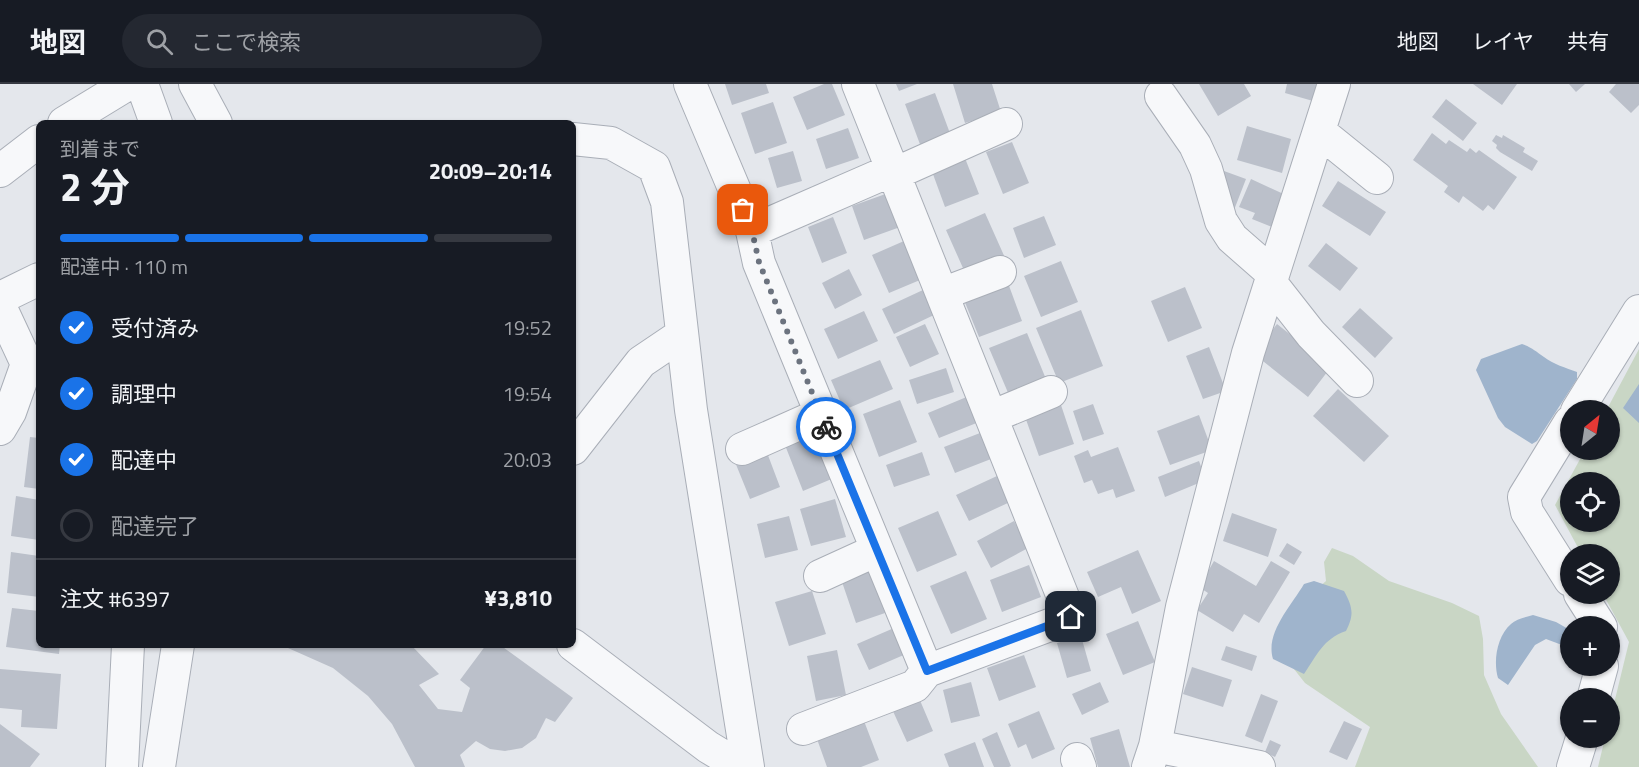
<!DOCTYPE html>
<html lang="ja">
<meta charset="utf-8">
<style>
body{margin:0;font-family:"Titillium Web","Noto Sans JP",sans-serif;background:#242831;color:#f1f3f6;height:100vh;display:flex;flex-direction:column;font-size:22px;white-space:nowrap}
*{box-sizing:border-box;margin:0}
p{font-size:20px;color:#9ea1a6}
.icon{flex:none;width:33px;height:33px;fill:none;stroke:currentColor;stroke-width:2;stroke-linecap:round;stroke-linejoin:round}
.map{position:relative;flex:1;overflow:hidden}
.drawer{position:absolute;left:36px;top:36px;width:540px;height:528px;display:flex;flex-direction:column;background:#171b24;border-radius:9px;box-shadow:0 2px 4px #0004}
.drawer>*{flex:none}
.needle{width:39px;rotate:30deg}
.fabs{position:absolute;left:1560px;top:316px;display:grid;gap:12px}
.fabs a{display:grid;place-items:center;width:60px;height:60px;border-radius:50%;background:#171b24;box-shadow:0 2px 4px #0004;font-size:30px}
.pin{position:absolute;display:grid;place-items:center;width:51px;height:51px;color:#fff;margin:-26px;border-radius:12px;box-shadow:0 3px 9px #0006}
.courier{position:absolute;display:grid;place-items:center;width:60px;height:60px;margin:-30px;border:4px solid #1a73e8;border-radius:50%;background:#fff;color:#222;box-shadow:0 2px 8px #0007}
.summary em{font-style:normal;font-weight:700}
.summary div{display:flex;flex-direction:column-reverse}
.summary{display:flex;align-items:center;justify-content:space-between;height:102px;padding:0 24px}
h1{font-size:39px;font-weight:700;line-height:45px}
.bar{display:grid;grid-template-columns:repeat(4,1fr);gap:9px 6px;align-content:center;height:72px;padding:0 24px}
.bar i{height:8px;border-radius:4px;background:#363941}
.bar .selected{background:#1a73e8}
.bar p{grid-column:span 4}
.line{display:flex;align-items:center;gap:15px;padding:0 24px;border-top:2px solid #363941}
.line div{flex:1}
ol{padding:0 24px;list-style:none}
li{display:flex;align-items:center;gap:18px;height:66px}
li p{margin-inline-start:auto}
li .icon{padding:6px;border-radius:50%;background:#1a73e8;color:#fff;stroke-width:4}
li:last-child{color:#9ea1a6}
li i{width:33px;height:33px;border:3px solid #363941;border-radius:50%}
header{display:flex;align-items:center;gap:36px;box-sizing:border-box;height:84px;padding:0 30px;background:#171b24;border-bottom:2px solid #363941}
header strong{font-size:28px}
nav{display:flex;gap:33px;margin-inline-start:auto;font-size:21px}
.search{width:420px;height:54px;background:#242831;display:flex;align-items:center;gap:15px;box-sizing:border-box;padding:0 21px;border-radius:33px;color:#9ea1a6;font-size:22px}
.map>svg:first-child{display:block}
.green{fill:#c9d6c5;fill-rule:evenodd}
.water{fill:#9fb4cc}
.building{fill:#bbc0ca}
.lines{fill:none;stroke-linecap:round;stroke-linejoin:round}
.minor-casing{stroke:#a9aeb7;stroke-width:34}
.minor{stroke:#f7f8fa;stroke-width:32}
.done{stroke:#6c737f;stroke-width:6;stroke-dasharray:0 10.8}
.route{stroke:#1a73e8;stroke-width:8}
</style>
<header>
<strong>地図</strong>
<div class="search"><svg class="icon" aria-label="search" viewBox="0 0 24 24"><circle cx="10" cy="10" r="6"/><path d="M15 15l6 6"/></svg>ここで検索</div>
<nav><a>地図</a><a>レイヤ</a><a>共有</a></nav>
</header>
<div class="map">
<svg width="1639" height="683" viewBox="0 0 1639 683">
<rect width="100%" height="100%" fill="#e4e7ec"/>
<!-- green -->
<path class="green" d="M1639 265V683H1598L1605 654H1610V636L1629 558 1603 510H1610V471H1582L1555 421 1585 366H1610V327H1606ZM1570 399H1610V438H1570Z
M1332 464 1353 472 1389 497 1452 519 1479 532 1483 555 1484 591 1501 630 1538 683H1355L1370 643 1305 599 1275 561 1301 519 1326 497 1324 478Z"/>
<!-- water -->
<path class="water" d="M1522 260C1533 264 1535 267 1544 273 1553 280 1566 284 1577 288V295L1537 357 1532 360 1505 343 1498 334 1476 286 1481 275Z
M1639 300V339L1623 324Z
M1314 497 1344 507C1352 522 1355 530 1346 547 1323 555 1317 571 1304 590L1273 575C1265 549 1291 522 1304 500Z
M1533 531 1556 538 1570 546V564L1546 555 1535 561 1508 601 1498 594C1493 577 1497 552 1511 540 1516 535 1526 533 1533 531Z"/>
<!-- building -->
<path class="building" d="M725 0H766L769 9 732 21Z
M824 0H832L845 31 807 46 793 13Z
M896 0H917L899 7Z
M953 0H992L1001 28 965 39Z
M1199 0H1244L1251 12 1218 32Z
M1287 0H1319L1313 17 1285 9Z
M1473 0H1517L1502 21Z
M1569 0H1585L1576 8Z
M1616 0H1639V21L1631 29 1609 8Z
M935 9 951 52 921 63 905 20Z
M1446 15 1477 39 1463 57 1432 33Z
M773 18 787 59 755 70 741 29Z
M1247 42 1291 55 1282 89 1237 76Z
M848 44 859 74 826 85 816 55Z
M1432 49 1446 60 1449 56 1467 68 1470 64 1476 69 1479 66 1517 93 1494 126 1488 121 1483 127 1463 112 1459 119 1444 108 1448 102 1413 76Z
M1496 51 1502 54 1503 51 1525 64 1523 68 1538 77 1532 87 1500 68 1496 64 1497 61 1492 57Z
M1012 58 1029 99 1003 110 986 68Z
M793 67 802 97 777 104 768 74Z
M963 69 979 110 945 123 930 82Z
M1224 87 1246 95 1234 126 1219 100Z
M1251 95 1290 113 1277 145 1252 135 1255 129 1239 123Z
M1338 97 1386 128 1370 152 1322 122Z
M891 108 903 142 864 156 852 122Z
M985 129 1006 176 967 193 946 146Z
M1044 132 1056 161 1024 174 1013 144Z
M833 133 847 169 822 179 808 143Z
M904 157 920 196 889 209 872 171Z
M1326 159 1358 184 1340 207 1308 182Z
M1061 177 1078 218 1041 233 1024 192Z
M849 185 862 211 835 225 822 199Z
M1008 199 1022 237 979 253 964 216Z
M1185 203 1202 244 1168 258 1151 217Z
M923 206 934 231 894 250 882 225Z
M1360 224 1393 254 1375 274 1342 243Z
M1081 226 1103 282 1059 299 1036 244Z
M864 227 878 257 838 275 824 245Z
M925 240 939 270 910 283 896 253Z
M1277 240 1331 283 1308 313 1254 270Z
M1027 249 1046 295 1009 311 989 264Z
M1209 263 1226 307 1203 315 1186 272Z
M880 276 893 305 844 326 831 296Z
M946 284 954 308 917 320 909 296Z
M1338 305 1389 352 1364 378 1313 332Z
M969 312 979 338 939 354 928 329Z
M900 316 917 358 879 373 863 330Z
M1060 318 1074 360 1039 372 1024 330Z
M1093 320 1104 350 1083 357 1073 327Z
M1199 331 1212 366 1170 381 1157 347Z
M814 344 834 394 803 407 783 356Z
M980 349 991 375 955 389 944 363Z
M30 353 39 354V405L24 403Z
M1118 363 1135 407 1116 414 1113 405 1098 410 1092 396 1084 399 1074 372 1088 366 1091 373Z
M766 366 780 403 750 415 735 378Z
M922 368 930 391 894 403 886 381Z
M1199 377 1206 396 1165 413 1158 393Z
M997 392 1010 418 969 437 956 411Z
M16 412 39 416V456L11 452Z
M835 415 846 453 811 462 800 425Z
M938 427 957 471 917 488 898 444Z
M1232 429 1277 445 1268 473 1223 457Z
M789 432 798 466 765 474 757 440Z
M1014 437 1028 464 991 484 977 457Z
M1287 459 1302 468 1294 481 1279 472Z
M1138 466 1161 517 1132 530 1121 503 1098 513 1087 488Z
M11 468 39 472V513L7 509Z
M1214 477 1256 502 1271 477 1290 488 1259 539 1244 530 1233 548 1197 526 1208 509 1199 503Z
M1029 481 1041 513 1002 528 990 496Z
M869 485 885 529 856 539 841 495Z
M966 487 987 535 951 550 930 502Z
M812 507 826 550 789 562 775 518Z
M12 524 39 527V561H60L59 570 6 563Z
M1138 537 1155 578 1123 591 1106 550Z
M894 544 906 570 869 586 857 560Z
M1081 552 1091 587 1067 594 1057 559Z
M289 561H411L439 590 419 601 438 625 462 628 470 604 460 596 486 561H500L573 614 555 638 546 634 536 654 522 664 505 667 490 665 476 657 460 671 465 683H415L392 640 368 612 333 584 288 564Z
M1226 562 1257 572 1252 587 1221 576Z
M837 566 846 611 816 617 807 572Z
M1024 571 1036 603 999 617 987 584Z
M1192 583 1232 596 1223 623 1183 610Z
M0 585 61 590 57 645 21 643 22 626 0 624Z
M971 598 980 632 951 639 943 606Z
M1100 598 1109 618 1082 631 1072 610Z
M1261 610 1278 617 1262 659 1245 652Z
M919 614 933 647 907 658 892 625Z
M1039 627 1055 665 1032 675 1026 660 1018 664 1008 640Z
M864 637 879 676 861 683H827L817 655Z
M1344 637 1362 645 1347 676 1329 668Z
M0 640 40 670 30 683H0Z
M1119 645 1130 683H1098L1090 654Z
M997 648 1011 682 1009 683H994L982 655Z
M1270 656 1281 661 1275 673 1265 668Z
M975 658 984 683H949L944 670Z"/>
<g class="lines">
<defs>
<path id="minor" d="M142 0 156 39
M195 0 216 39
M690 0 752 147 759 179 927 587 1071 533 858 0
M1161 12 1195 61 1206 85 1221 137 1232 154 1273 190
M64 39 128 0
M1320 48 1377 94
M573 55 611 59 654 83 667 118 691 326 748 683
M0 87 39 57
M894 90 1006 40
M752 147 892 86
M1271 199 1311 250 1357 297
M942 210 1000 188
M0 214 39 195
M0 222 27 280 10 328 0 345
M1577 327 1639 227
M991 333 1051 308
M1570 338 1524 413 1527 428 1570 496
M573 365 641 278 681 251
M742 365 821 330
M820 492 877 466
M1580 510 1601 543
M573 561 708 663 741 683
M1593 615 1602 582
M803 645 915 602 927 587
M1155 662 1259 683
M1077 675 1080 683
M122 683 128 561
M159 683 178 561
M1148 683 1155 662 1182 523 1248 269 1334 0
M1573 683 1582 654"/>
</defs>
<!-- minor casing -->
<use href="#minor" class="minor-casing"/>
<!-- minor -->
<use href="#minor" class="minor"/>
</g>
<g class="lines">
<!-- done -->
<path class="done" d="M743 126 752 147 759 178 826 343"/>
<!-- route -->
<path class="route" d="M826 343 927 587 1071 533"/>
</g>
</svg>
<div class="fabs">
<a><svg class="needle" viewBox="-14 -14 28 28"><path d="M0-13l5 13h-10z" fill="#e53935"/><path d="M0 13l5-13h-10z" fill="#9ea1a6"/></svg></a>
<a><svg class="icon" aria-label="locate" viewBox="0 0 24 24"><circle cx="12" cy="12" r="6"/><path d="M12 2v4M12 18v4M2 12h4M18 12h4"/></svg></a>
<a><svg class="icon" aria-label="layers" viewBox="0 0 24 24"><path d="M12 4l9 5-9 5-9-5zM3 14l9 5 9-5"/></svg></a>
<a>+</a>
<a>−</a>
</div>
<div class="pin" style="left:743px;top:126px;background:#ea580c"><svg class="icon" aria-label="bag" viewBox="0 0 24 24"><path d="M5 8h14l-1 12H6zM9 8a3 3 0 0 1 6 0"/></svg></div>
<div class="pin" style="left:1071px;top:533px;background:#1f2937"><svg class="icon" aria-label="home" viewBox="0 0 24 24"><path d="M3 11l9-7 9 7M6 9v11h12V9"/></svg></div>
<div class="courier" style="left:826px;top:343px"><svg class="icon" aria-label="bike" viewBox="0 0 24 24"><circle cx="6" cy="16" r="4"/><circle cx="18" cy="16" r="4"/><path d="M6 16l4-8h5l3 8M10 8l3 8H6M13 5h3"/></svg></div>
<section class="drawer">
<div class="summary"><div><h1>2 分</h1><p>到着まで</p></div><em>20:09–20:14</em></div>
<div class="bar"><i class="selected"></i><i class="selected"></i><i class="selected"></i><i></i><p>配達中 · 110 m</p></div>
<ol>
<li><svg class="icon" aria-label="check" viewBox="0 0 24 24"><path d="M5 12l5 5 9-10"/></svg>受付済み<p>19:52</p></li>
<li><svg class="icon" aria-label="check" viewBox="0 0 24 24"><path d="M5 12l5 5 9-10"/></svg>調理中<p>19:54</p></li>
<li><svg class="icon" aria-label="check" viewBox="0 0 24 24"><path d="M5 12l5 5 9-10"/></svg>配達中<p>20:03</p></li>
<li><i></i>配達完了</li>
</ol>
<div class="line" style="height:78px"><div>注文 #6397</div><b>¥3,810</b></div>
</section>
</div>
